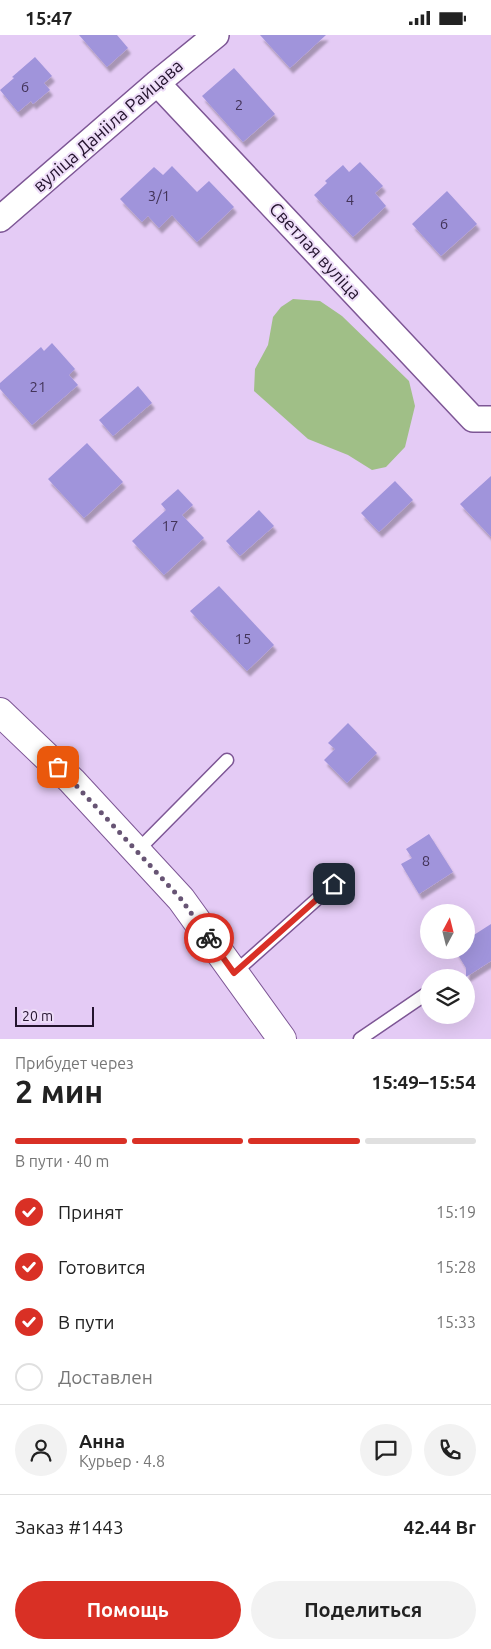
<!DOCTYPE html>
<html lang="ru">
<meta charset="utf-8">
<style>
body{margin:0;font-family:Ubuntu,sans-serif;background:#f2f2f2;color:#222;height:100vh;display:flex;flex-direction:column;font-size:19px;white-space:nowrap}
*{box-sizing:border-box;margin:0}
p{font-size:16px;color:#767676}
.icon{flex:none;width:28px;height:28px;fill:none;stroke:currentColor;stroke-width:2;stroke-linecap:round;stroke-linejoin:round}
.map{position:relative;height:1004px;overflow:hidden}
.sheet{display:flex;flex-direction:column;background:#fff;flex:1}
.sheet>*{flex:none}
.needle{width:32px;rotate:7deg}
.controls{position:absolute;left:420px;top:869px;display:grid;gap:10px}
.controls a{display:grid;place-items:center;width:55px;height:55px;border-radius:50%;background:#fff;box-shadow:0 5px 20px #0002;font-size:25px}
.scale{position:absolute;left:15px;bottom:12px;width:79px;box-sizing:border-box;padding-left:5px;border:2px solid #24142e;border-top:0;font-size:14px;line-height:18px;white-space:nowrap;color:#24142e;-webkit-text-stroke:4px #eddcf8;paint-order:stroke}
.pin{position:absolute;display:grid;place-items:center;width:42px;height:42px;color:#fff;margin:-21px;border-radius:10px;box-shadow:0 2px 8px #0006}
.courier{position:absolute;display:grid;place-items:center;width:50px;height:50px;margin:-25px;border:4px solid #d93025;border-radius:50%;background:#fff;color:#222;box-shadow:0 1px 6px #0007}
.head em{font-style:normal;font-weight:700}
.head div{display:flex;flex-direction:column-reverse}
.head{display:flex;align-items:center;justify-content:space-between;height:85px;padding:0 15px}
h1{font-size:32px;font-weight:700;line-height:38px}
.bar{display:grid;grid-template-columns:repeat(4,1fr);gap:8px 5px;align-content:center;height:60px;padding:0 15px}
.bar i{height:6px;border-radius:4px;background:#e0e0e0}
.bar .on{background:#d93025}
.bar p{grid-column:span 4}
.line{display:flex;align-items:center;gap:12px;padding:0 15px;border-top:1px solid #e0e0e0}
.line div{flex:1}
.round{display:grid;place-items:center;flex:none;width:52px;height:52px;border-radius:26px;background:#f2f2f2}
ol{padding:0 15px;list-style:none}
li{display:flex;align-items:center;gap:15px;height:55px}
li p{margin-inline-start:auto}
li .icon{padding:5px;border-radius:50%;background:#d93025;color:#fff;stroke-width:4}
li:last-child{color:#767676}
li i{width:28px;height:28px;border:2px solid #e0e0e0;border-radius:50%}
.primary-button{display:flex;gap:10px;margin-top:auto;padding:10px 15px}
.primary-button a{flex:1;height:58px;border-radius:30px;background:#d93025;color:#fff;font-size:20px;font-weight:700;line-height:58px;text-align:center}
.primary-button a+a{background:#f2f2f2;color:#222}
.status{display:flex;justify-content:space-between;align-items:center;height:35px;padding:0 25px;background:#fff;direction:ltr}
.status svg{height:14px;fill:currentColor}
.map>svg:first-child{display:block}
.green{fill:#a0bf87}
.building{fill:#a094db;filter:url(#shadow)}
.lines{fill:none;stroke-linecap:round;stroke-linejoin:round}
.lane-casing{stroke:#7d5695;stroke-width:15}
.street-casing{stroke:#7d5695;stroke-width:28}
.secondary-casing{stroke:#7d5695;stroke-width:30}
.lane{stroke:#fff;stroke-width:12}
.street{stroke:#fff;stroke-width:25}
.secondary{stroke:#fff;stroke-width:28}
.done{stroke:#675474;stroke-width:5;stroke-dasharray:0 9}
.route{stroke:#d93025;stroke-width:6}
.labels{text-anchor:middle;stroke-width:4;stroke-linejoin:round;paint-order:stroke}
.number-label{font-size:15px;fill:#433459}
.street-label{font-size:18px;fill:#24142e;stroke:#eddcf8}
</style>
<div class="status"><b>15:47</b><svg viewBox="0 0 49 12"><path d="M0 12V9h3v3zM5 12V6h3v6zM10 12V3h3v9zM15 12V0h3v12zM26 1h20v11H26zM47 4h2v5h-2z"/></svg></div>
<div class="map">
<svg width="491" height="1004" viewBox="0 0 491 1004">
<defs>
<filter id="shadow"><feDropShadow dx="3" dy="5.5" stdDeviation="1" flood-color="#0004"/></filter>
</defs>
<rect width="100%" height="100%" fill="#e4cbf5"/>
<!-- green -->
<path class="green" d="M293 264 320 266 342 281 409 346 415 371 405 412 386 432 372 435 348 420 308 404 254 356 255 334 268 310 273 282 281 272Z"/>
<!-- building -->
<path class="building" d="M79 0H117L128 13 107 32Z
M260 0H326L290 33Z
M35 22 52 41 44 48 50 55 33 69 31 66 18 77 0 55 14 43 12 42Z
M234 33 275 79 243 107 202 61Z
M360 127 383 151 375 158 386 171 353 202 314 160 327 148 325 146 343 130 349 137Z
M172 131 197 157 209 146 234 172 197 207 172 180 159 193 148 181 142 187 120 164 154 132 163 140Z
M447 156 477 189 441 221 412 189Z
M52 308 75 334 69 340 78 350 32 390 0 354V348L41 312 44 316Z
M138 351 152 368 113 401 99 385Z
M87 408 123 447 84 483 48 444Z
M491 441V502L460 469Z
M395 446 413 465 379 497 361 478Z
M178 454 193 470 182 480 204 503 164 540 132 506 166 475 161 469Z
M259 475 274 491 240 521 226 506Z
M219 551 274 610 247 636 190 576Z
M348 688 377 718 347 748 324 725 335 714 328 708Z
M429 799 453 837 419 859 401 829 412 823 406 814Z
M491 889V926L466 942V933L455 915H466V905Z"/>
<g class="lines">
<defs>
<path id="lane" d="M137 816 227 725
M234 938 334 849
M360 1004 426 959"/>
<path id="street" d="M157 48 473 384H491
M0 184 157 48 216 0"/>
<path id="secondary" d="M0 677 72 746 181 864 282 1004"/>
</defs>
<!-- lane casing -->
<use href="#lane" class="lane-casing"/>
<!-- street casing -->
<use href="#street" class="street-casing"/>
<!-- secondary casing -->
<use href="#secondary" class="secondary-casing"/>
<!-- lane -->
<use href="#lane" class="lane"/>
<!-- street -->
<use href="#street" class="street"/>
<!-- secondary -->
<use href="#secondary" class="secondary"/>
</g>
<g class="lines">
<!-- done -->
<path class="done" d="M58 732 72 746 181 864 209 903"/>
<!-- route -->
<path class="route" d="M209 903 234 938 334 849"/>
</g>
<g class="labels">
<!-- number labels -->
<g class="number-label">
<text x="25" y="57">6</text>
<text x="239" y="75">2</text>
<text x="159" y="166">3/1</text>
<text x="350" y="170">4</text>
<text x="444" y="194">6</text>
<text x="38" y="357">21</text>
<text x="170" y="496">17</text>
<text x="243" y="609">15</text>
<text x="426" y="831">8</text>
</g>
<!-- street labels -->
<g class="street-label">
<text transform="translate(108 91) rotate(-41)" y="6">вуліца Данііла Райцава</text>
<text transform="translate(315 216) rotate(47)" y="6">Светлая вуліца</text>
</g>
</g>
</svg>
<div class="controls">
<a><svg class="needle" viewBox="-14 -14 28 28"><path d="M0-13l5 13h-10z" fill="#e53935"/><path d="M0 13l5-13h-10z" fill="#767676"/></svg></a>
<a><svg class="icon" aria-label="layers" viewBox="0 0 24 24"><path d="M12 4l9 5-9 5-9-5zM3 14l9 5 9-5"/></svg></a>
</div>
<div class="scale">20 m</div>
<div class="pin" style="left:58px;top:732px;background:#ea580c"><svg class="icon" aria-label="bag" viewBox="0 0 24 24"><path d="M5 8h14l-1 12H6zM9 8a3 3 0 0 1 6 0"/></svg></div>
<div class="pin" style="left:334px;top:849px;background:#1f2937"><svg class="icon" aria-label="home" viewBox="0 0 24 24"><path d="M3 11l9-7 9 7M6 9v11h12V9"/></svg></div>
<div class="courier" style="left:209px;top:903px"><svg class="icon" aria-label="bike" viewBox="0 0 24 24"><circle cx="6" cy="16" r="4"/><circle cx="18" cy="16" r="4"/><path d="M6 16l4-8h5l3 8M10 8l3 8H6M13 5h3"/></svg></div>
</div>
<section class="sheet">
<div class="head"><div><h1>2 мин</h1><p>Прибудет через</p></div><em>15:49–15:54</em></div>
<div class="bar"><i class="on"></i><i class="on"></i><i class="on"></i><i></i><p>В пути · 40 m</p></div>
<ol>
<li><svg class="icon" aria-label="check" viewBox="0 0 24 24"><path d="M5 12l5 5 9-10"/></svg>Принят<p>15:19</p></li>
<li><svg class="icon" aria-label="check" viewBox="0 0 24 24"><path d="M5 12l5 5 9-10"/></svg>Готовится<p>15:28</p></li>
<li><svg class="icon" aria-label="check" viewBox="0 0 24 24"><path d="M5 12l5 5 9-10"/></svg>В пути<p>15:33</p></li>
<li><i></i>Доставлен</li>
</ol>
<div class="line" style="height:90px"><a class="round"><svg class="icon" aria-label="person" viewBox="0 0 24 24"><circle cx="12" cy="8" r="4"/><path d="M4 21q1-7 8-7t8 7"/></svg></a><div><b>Анна</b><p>Курьер · 4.8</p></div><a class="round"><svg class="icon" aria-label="chat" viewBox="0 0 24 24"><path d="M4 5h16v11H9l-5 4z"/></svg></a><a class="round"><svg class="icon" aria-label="phone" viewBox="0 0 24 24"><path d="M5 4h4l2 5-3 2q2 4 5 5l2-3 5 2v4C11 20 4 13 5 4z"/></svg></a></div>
<div class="line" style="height:65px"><div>Заказ #1443</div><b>42.44 Br</b></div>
<div class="primary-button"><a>Помощь</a><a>Поделиться</a></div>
</section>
